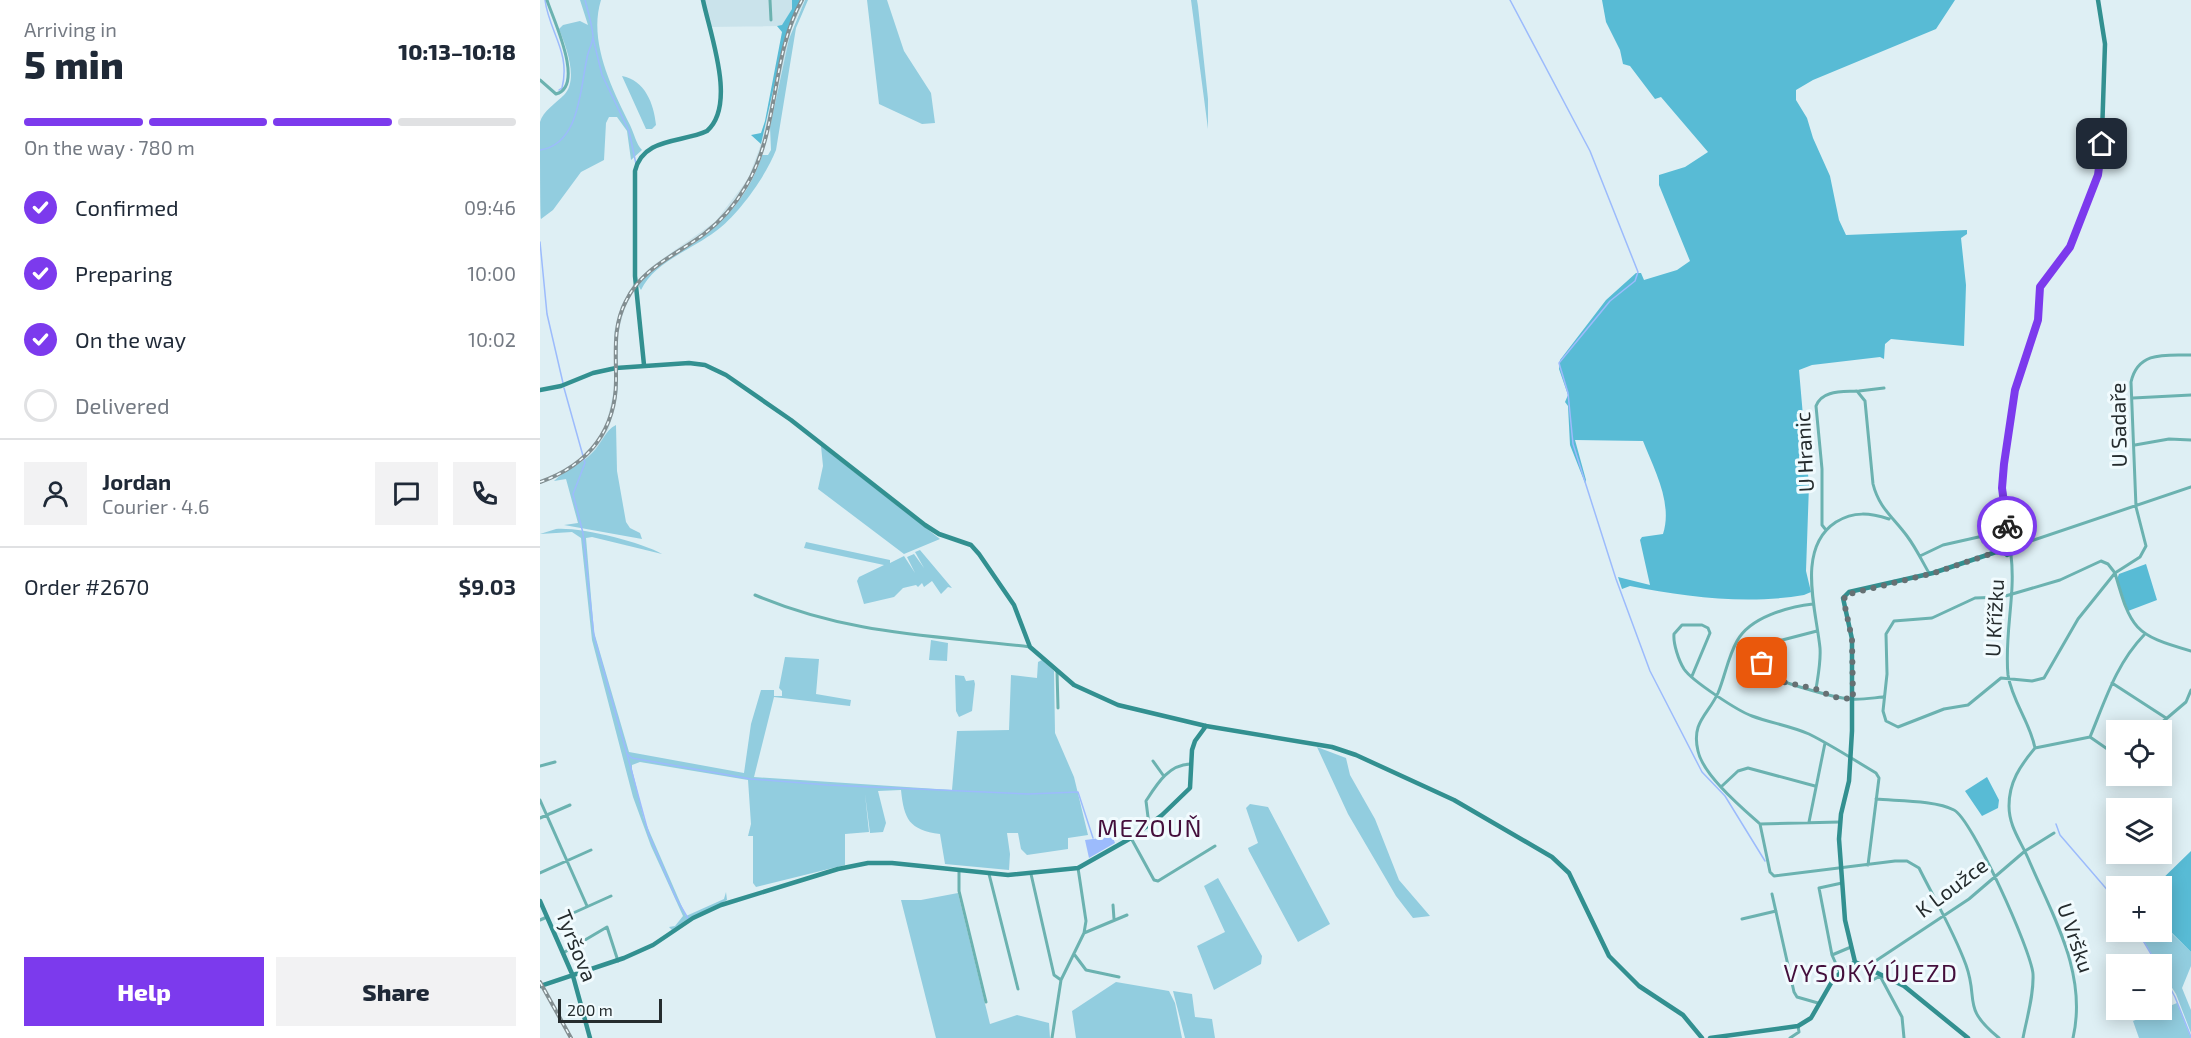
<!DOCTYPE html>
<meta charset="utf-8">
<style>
body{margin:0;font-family:"Exo 2",sans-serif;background:#f2f2f3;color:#1f2937;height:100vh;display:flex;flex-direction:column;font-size:22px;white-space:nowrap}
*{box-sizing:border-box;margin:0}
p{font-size:20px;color:#747a83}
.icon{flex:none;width:33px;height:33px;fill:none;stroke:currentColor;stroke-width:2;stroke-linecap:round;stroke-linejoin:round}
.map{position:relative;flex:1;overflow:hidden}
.details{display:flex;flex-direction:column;background:#fff;width:540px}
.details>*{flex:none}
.fabs{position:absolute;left:1566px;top:720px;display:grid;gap:12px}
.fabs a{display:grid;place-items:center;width:66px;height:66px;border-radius:0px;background:#fff;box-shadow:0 3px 15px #0003;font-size:30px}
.scale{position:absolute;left:18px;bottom:15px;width:104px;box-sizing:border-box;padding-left:6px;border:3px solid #252c2e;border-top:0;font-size:16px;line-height:21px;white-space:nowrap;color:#252c2e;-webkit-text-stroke:4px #f1fbfe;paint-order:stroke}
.pin{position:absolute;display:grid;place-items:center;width:51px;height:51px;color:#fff;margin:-26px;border-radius:12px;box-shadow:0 3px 9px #0006}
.courier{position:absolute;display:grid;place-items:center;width:60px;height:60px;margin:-30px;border:4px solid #7c3aed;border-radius:50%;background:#fff;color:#222;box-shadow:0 2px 8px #0007}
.headline em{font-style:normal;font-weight:800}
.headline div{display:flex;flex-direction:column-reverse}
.headline{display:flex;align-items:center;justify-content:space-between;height:102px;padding:0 24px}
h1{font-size:39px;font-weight:800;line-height:45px}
.bar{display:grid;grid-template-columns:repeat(4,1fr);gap:9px 6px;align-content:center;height:72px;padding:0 24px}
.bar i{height:8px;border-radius:4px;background:#e0e1e3}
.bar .current{background:#7c3aed}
.bar p{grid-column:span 4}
.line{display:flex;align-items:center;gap:15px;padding:0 24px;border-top:2px solid #e0e1e3}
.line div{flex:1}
.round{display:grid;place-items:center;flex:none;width:63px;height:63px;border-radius:0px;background:#f2f2f3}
ol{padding:0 24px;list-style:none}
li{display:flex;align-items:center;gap:18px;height:66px}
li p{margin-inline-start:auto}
li .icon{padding:6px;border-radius:50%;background:#7c3aed;color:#fff;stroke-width:4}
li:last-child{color:#747a83}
li i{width:33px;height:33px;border:3px solid #e0e1e3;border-radius:50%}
.button{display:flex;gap:12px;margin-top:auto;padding:12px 24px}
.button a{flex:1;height:69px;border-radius:0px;background:#7c3aed;color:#fff;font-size:24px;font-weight:800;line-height:69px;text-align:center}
.button a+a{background:#f2f2f3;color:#1f2937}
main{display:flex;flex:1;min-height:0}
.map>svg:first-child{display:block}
.built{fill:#cae3eb}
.green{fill:#92cddf}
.forest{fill:#58bbd5}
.water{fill:#9cbbfc}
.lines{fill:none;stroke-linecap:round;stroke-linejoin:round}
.stream{stroke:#9cbbfc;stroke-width:1.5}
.street{stroke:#6bb2b0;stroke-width:3}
.secondary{stroke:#329090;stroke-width:4.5}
.rail-casing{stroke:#828e91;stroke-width:4}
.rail{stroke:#f1fbfe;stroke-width:1.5;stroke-dasharray:4.5;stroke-linecap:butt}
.done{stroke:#667073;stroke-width:6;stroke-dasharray:0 10.8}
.route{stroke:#7c3aed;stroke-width:8}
.labels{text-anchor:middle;stroke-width:6;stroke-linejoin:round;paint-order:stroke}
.street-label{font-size:21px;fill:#252c2e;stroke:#f1fbfe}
.quarter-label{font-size:24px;letter-spacing:1.5px;fill:#440f3c;stroke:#f1fbfe}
</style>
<main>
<section class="details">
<div class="headline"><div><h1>5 min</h1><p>Arriving in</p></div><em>10:13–10:18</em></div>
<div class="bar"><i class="current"></i><i class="current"></i><i class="current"></i><i></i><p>On the way · 780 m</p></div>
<ol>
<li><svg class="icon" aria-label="check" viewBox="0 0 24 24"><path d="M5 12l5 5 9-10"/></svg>Confirmed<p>09:46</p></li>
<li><svg class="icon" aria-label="check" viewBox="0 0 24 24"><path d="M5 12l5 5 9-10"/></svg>Preparing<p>10:00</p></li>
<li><svg class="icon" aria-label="check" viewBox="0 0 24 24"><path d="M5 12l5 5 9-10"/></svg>On the way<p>10:02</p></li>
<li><i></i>Delivered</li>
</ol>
<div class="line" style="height:108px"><a class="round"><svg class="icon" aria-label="person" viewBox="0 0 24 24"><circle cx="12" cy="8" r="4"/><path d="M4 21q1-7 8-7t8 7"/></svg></a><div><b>Jordan</b><p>Courier · 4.6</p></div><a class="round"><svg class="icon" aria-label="chat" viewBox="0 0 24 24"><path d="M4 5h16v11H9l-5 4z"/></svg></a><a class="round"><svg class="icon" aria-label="phone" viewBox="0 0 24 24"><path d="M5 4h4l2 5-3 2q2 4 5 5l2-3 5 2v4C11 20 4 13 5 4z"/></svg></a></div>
<div class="line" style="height:78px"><div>Order #2670</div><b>$9.03</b></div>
<div class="button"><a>Help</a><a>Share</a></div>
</section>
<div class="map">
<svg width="1651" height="1038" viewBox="0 0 1651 1038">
<rect width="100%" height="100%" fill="#deeff4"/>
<!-- built -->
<path class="built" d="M163 0H252V9L242 26 169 27Z
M260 0H265L252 28 225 145 211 181 199 201 178 225 117 267 97 286 85 307 78 333V391L69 428 60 444 43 462 25 474 0 484V480L23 471 40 459 57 441 66 426 74 390V332L81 306 94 283 115 264 175 222 208 179 221 144 248 26Z"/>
<!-- green -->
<path class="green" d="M40 0H61C48 41 72 89 90 125 94 133 96 144 102 150L91 160 87 131 77 117H69L66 123 64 160 41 172 13 210 1 219C0 207 0 132 0 122 3 111 16 103 24 95 39 80 26 46 19 29L23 25 40 21 48 25Z
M265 0H268L256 28 236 150C226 176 198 215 176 231 153 249 114 262 101 290L98 285C116 265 141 253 162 237 190 217 212 188 222 155H228L231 150 230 127 249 39Z
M327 0H347L364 51 391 93 395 123 382 124 339 104Z
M651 0H657L658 6 668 99V129Z
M82 76C105 80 114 104 116 125L112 129H106Z
M76 425 77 471 86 522 90 528 100 533 102 539 24 525 38 523 26 479 14 481C24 470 41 465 52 453 61 445 65 430 76 425Z
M281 446 400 539 364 554 278 489 283 466Z
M16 529C40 527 101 542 122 554L52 537 46 538 54 632 89 752 204 773 211 724 221 690H234V696H242V691L239 688 245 657 279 659 276 694 311 700 310 706 234 697 214 777 412 790 417 731 469 730 471 675 497 678 498 662 502 660 514 671 515 733 534 777 548 835 528 838V849L487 855 481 849 478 833H467L470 854 469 870 405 864 400 834C369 830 364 819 361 790L338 791 346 823 343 832 330 833 325 794 329 832 305 834V865L216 887 213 883V836H208L211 824 208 780 100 762 92 765V769L104 819 146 916 184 899 186 892 187 900 132 930 129 927 135 926 143 916 111 846 93 797 52 640 41 538 32 532 0 534Z
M266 542 350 560V563L364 556 375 573 367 557 374 554 384 568 375 552 380 550 412 588 408 587 401 594 392 581 384 587 382 583 378 587 376 585 363 588 354 597 324 604 317 581 319 577 344 565 264 548Z
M391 640 408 643 407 661 389 660Z
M415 675 424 676 426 681 434 680 435 684 432 711 419 717 416 711Z
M777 747 806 758 810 775 835 819 859 880 890 916 873 918 856 896 808 814Z
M710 804 728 807 790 924 758 942 709 851 708 848 718 843 706 808Z
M678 878 722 956 721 964 674 990 657 946 685 932 664 886Z
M418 893 450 1024 477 1015 509 1023 510 1038H396L361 900H381Z
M1622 924 1651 952V966L1642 988 1651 1010V1033L1636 994 1622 972V964H1617L1599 932H1622Z
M576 982 629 991 635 1003 642 1038H536L532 1011Z
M633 991 652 994 655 1017 672 1019 675 1038H645Z
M1637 1003 1651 1038H1599L1593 1021Z"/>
<!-- forest -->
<path class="forest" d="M252 0H260L245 38 221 144 211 135 221 133 225 121 242 32 237 26 242 25 252 9Z
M1062 0H1415L1396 29 1273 80 1256 90V100L1267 118 1273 138 1290 176 1299 220 1306 235 1427 230V234L1421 238 1426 285 1424 346 1351 339 1345 344 1344 359 1340 357 1272 365 1259 370 1269 485 1266 571 1271 592 1264 595C1207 605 1146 597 1090 586L1082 589 1078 577 1110 585 1100 540 1102 537 1123 534C1133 503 1114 469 1103 441L1035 440 1046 480 1045 483 1030 445 1028 406 1025 402 1028 395 1019 369 1020 360 1066 300 1096 273H1101L1104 280 1137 270 1150 261 1119 185V175L1145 167 1168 152 1121 97 1115 99 1090 66 1083 64 1080 50 1066 22Z
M1606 564 1617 600 1588 611 1577 579 1579 574Z
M1447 777 1459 800 1458 808 1442 816 1425 791Z
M1651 851V952L1622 923V886H1615Z"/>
<!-- water -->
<path class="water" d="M569 837 573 838 575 843 549 858 545 840Z"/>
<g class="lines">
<!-- stream -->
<path class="stream" d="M5 0C9 32 31 52 22 88L19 90
M970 0 1050 151 1098 272 1095 281 1070 301 1019 363 1028 393 1033 444 1076 579 1110 671 1162 772 1185 796 1225 861
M53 38 62 75 89 131 96 164
M0 150C40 144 40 89 47 58 48 51 53 43 53 36 52 24 48 12 45 0
M0 242 7 314 23 383
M24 388 45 463 33 494 43 533 54 636 87 754 92 758 211 779 288 785 488 794 538 792 553 838
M87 754 109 835 136 898 149 920
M1516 824 1520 835 1576 900
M1598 932 1617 964
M1622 973 1635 997 1651 1037"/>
<!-- street -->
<path class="street" d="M230 0 231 20
M0 80 16 94C46 86 12 17 7 0
M1651 355C1625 355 1598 351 1591 382L1596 507 1606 546 1600 557 1575 573C1591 629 1594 635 1651 651
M1319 391 1344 388
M1593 398 1651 395
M1595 445 1629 439 1651 440
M1442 529 1443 542
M1286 530 1282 525V469L1276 406C1282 390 1302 392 1317 391L1325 401 1333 484C1339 508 1353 517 1367 536 1376 548 1382 561 1389 573
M1476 546 1651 487
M1471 555C1476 595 1464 634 1468 675 1472 701 1490 722 1495 748
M1380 556 1403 545 1443 536
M1561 561 1568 564 1575 573 1538 619 1504 678 1492 681 1461 678 1428 705 1404 709 1358 727 1346 721 1343 711 1347 674 1346 634 1354 621 1392 618 1435 598 1462 597 1520 580Z
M215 595C309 635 392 635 490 647
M1273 604C1248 607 1210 617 1197 641 1188 657 1185 676 1178 693 1168 715 1151 722 1158 751 1163 775 1202 808 1220 824L1300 822
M1277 631 1231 643 1222 657 1225 672C1233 681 1296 698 1310 699 1321 700 1332 698 1343 697
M517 671 518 708
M1152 676 1170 633 1168 628 1162 625H1142L1134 634C1133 644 1139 661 1144 669 1152 681 1198 711 1212 716 1231 723 1251 726 1269 734 1293 746 1314 760 1336 773L1339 778 1328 865
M1572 683 1626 718
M1276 689C1278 676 1281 662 1280 648 1276 609 1256 548 1296 522 1314 511 1330 513 1349 519
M1613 730 1646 702 1651 690
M1550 737C1565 701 1576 664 1604 635
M613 761 623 775
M0 766 15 762
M1571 783 1576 775
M1182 786 1198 771 1208 768 1275 786
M1336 799C1356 801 1396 800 1414 810 1432 819 1491 950 1493 974 1494 995 1487 1017 1483 1038
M0 800 47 906
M0 818 30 805
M1269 822 1285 743
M1220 824 1230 872 1234 876 1355 861H1367L1379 868C1395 900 1414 932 1426 965 1439 1001 1421 1007 1459 1038
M609 825 606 801C617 784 628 765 650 764
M591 838 614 880 618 881 675 846
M419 871V891L446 1002
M0 873 51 850
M449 874 478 989
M491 874 514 975 521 980
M1232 894 1254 992 1257 997 1278 1003
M573 905 574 919
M31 914 71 896
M1202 919 1236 911
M0 920 7 917
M544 933 587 915
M23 953 67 927 78 961
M534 954 546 970 579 977
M1292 955 1311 947
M1300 973 1292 955 1279 888 1302 883
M512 1038 521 980 544 933 546 921 538 868
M1250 1038 1259 1032 1258 1026
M1364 1038 1362 1017 1340 976 1331 981 1325 970 1328 966 1429 899 1485 851 1514 833
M1533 1038C1548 973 1512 915 1488 858 1480 840 1469 826 1469 806 1469 782 1480 766 1495 748L1550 737 1576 755"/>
<!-- secondary -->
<path class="secondary" d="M104 365 95 276V171C103 137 142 143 167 131 197 105 170 34 163 0
M0 390 21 386 53 373 76 368 149 363 165 365 186 375 251 420 385 525 399 534 431 545 439 554 474 605 490 647 534 685 578 705 666 726 792 747 816 755 914 800 1012 857 1029 873 1069 956 1099 986 1143 1015 1162 1038
M1469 541 1462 474 1475 390 1498 320 1500 287 1530 247 1561 164 1565 44 1558 0
M1462 550 1467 555 1475 552V543L1469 541
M0 901 33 976 50 1038
M1315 962 1305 920 1299 839 1301 814 1309 781 1312 731V639L1303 598 1309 592 1393 573 1462 550
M1315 962 1364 986 1428 1038
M0 986 84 958 113 945 153 918 181 905 298 869 328 863H352L468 875 538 868 591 838 622 815 650 788 652 750 655 741 666 726
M1170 1038 1258 1026 1271 1018 1294 978 1315 962"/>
<defs>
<path id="rail" d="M0 482C49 465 77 429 76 377 76 350 73 326 86 301 102 268 136 255 164 234 181 221 195 205 206 186 240 130 230 57 262 0
M0 982 31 1038"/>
</defs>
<!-- rail casing -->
<use href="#rail" class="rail-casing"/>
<!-- rail -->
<use href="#rail" class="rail"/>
</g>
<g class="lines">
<!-- done -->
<path class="done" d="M1222 663 1225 672 1234 680 1276 689 1293 697 1313 699 1312 639 1304 602 1305 595 1394 573 1462 550 1463 544 1469 541 1467 526"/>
<!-- route -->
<path class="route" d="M1467 526 1462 488 1464 464 1475 390 1498 320 1500 287 1530 247 1558 175 1562 144"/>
</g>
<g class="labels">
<!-- street labels -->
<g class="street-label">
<text transform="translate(1579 425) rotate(-91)" y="7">U Sadaře</text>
<text transform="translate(1265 452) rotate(-93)" y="7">U Hranic</text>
<text transform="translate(1455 618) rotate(-87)" y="7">U Křížku</text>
<text transform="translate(1412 888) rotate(-37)" y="7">K Loužce</text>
<text transform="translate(1535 938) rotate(71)" y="7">U Vršku</text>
<text transform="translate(36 946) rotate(68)" y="7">Tyršova</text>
</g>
<!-- quarter labels -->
<g class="quarter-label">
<text x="610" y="837">MEZOUŇ</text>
<text x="1331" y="982">VYSOKÝ ÚJEZD</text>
</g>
</g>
</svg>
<div class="fabs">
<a><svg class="icon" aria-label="locate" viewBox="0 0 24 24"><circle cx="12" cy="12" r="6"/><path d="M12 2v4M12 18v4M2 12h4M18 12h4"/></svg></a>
<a><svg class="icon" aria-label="layers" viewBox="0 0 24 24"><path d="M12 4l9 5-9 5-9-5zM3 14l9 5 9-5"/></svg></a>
<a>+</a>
<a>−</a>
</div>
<div class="scale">200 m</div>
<div class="pin" style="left:1222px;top:663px;background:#ea580c"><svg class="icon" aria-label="bag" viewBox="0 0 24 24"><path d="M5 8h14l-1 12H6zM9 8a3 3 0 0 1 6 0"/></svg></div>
<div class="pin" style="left:1562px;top:144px;background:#1f2937"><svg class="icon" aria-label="home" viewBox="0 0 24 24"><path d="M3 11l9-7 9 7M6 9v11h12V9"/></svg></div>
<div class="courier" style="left:1467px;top:526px"><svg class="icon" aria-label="bike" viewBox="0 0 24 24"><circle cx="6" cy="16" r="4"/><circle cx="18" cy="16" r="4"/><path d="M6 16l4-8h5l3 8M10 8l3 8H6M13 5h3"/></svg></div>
</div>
</main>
